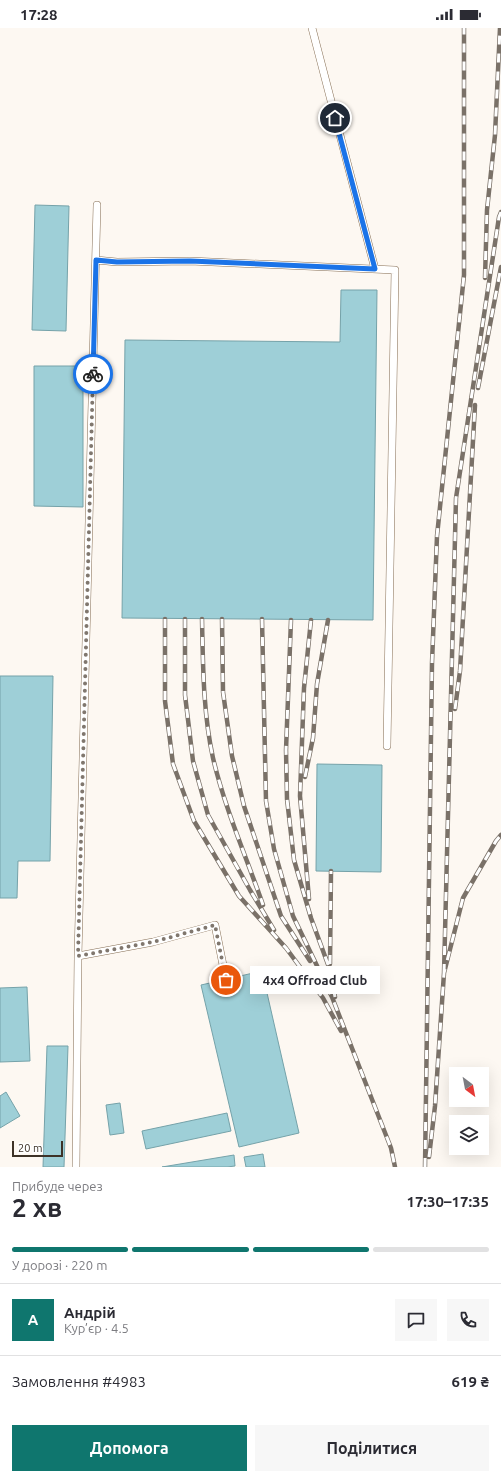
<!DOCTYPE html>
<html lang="uk">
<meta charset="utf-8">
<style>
body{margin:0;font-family:Ubuntu,sans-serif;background:#f7f7f7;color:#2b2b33;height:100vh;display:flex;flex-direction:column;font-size:15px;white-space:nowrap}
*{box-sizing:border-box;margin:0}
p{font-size:13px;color:#7c7c81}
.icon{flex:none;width:22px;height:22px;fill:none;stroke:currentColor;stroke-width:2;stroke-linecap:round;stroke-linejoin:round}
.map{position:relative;height:1139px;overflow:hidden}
.panel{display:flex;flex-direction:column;background:#fff;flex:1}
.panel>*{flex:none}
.needle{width:26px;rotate:148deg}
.controls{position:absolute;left:449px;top:1039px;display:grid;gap:8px}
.controls a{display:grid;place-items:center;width:40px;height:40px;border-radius:0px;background:#fff;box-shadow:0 4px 16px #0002;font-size:20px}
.scale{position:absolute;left:12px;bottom:10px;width:51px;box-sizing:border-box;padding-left:4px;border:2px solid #3d3227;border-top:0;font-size:11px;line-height:14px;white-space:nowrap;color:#3d3227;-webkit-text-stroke:3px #fff;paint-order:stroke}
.pin{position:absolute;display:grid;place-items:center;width:34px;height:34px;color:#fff;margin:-17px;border:2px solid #fff;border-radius:50%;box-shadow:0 1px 4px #0007}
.courier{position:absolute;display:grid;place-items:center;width:40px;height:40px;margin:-20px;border:3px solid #1a73e8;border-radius:50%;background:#fff;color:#222;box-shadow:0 1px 5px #0007}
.bubble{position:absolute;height:28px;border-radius:0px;background:#fff;box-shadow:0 4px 16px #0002;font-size:13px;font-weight:600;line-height:28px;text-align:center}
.head em{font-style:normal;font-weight:600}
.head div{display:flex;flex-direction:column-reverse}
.head{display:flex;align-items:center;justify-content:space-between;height:68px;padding:0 12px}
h1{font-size:26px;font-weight:600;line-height:30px}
.bar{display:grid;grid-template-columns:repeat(4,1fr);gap:6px 4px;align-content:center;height:48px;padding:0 12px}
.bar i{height:5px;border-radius:3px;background:#e1e1e2}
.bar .on{background:#0f766e}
.bar p{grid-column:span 4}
.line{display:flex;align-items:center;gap:10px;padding:0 12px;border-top:1px solid #e1e1e2}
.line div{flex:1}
.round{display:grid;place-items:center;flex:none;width:42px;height:42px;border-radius:0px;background:#f7f7f7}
.button{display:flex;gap:8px;margin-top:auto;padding:8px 12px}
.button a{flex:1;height:46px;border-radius:0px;background:#0f766e;color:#fff;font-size:16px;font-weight:600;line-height:46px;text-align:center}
.button a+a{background:#f7f7f7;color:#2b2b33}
.status{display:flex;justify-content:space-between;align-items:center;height:28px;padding:0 20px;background:#fff;direction:ltr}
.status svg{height:11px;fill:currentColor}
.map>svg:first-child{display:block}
.building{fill:#9ecfd7;stroke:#75a2a9}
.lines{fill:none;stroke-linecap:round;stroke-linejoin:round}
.service-casing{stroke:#866e54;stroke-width:8}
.service{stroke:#fff;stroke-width:7}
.rail-casing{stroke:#7a7168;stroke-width:4.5}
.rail{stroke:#fff;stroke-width:3;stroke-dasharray:9;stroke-linecap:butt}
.done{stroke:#80776e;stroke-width:4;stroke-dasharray:0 7.2}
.route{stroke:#1a73e8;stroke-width:5}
</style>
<div class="status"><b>17:28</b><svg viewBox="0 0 49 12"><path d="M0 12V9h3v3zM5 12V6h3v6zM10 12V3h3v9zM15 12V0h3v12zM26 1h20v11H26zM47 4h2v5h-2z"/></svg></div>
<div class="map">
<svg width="501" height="1139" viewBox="0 0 501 1139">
<rect width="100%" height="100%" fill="#fdf8f2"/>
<!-- building -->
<path class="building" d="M35 177 69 178 66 303 32 302Z
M341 262H377L373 592 122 590 125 312 340 314Z
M34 338H83V479L34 478Z
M0 648H53L50 833H18L17 870H0Z
M317 736 382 737 381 844 316 843Z
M262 943 299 1105 239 1119 201 957Z
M27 959 30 1033 0 1034V960Z
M47 1018H68L64 1139H43Z
M6 1064 20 1088 0 1100V1068Z
M120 1075 124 1105 110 1107 106 1077Z
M227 1085 231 1103 146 1121 142 1103Z
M263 1126 265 1139H246L244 1129Z
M234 1127 235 1138 227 1139H162Z"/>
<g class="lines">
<defs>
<path id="service" d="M312 0 375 241
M96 232 117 234 190 233 395 242 387 718
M78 928 153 914 215 897 226 952
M76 1139 78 928 97 177"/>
</defs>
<!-- service casing -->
<use href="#service" class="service-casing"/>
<!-- service -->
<use href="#service" class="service"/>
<defs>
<path id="rail" d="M485 250 487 182 495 107 500 0
M478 360 501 239
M165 591V673L173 736 194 793 239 868 286 920 323 970 341 1003
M185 591V667L193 733 208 787 250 862 274 902
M202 591C203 637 203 685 213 730 225 781 246 828 263 877
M222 591 223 664 232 728 244 778 281 888 310 933
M262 591 266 773 274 821 293 888 332 969 391 1120 395 1139
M291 592 286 722 287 771 294 832 311 890 330 942 335 969
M455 681 460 643 475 377
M305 749 313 710 317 656 328 592
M309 871 300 768 304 660 311 592
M330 936 331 843
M444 945 456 470 499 189 501 184
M429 1129 435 1078 444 945 463 870 496 813 501 807
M425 1139 432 635 437 508 464 247V0"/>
</defs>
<!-- rail casing -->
<use href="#rail" class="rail-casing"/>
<!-- rail -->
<use href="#rail" class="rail"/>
</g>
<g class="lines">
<!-- done -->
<path class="done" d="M93 346 78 928 153 914 215 897 226 952"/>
<!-- route -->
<path class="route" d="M93 346 96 232 117 234 190 233 375 241 335 90"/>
</g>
</svg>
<div class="controls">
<a><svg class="needle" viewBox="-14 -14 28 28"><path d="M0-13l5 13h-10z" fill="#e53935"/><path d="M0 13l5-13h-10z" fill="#7c7c81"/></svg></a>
<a><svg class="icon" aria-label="layers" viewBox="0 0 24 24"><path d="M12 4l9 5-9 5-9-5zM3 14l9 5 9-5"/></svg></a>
</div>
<div class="scale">20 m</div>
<div class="pin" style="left:226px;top:952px;background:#ea580c"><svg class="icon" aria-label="bag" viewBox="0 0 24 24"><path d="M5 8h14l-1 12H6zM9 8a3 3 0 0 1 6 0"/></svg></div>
<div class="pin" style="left:335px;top:90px;background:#1f2937"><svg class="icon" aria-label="home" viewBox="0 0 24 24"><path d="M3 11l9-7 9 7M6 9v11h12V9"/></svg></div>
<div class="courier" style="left:93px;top:346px"><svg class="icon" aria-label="bike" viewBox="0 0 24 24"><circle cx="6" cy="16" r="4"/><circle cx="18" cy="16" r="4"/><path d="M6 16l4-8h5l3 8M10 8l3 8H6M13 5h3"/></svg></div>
<div class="bubble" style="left:250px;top:938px;width:130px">4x4 Offroad Club</div>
</div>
<section class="panel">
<div class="head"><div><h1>2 хв</h1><p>Прибуде через</p></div><em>17:30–17:35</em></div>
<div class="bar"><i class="on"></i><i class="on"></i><i class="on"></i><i></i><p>У дорозі · 220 m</p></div>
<div class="line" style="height:72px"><b class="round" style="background:#0f766e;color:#fff">А</b><div><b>Андрій</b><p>Кур’єр · 4.5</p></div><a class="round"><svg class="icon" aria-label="chat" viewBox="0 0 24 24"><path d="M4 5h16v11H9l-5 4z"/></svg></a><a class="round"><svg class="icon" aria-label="phone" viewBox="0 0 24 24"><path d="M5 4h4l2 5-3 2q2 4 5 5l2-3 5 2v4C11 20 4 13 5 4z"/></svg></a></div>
<div class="line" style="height:52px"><div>Замовлення #4983</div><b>619 ₴</b></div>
<div class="button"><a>Допомога</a><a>Поділитися</a></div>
</section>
